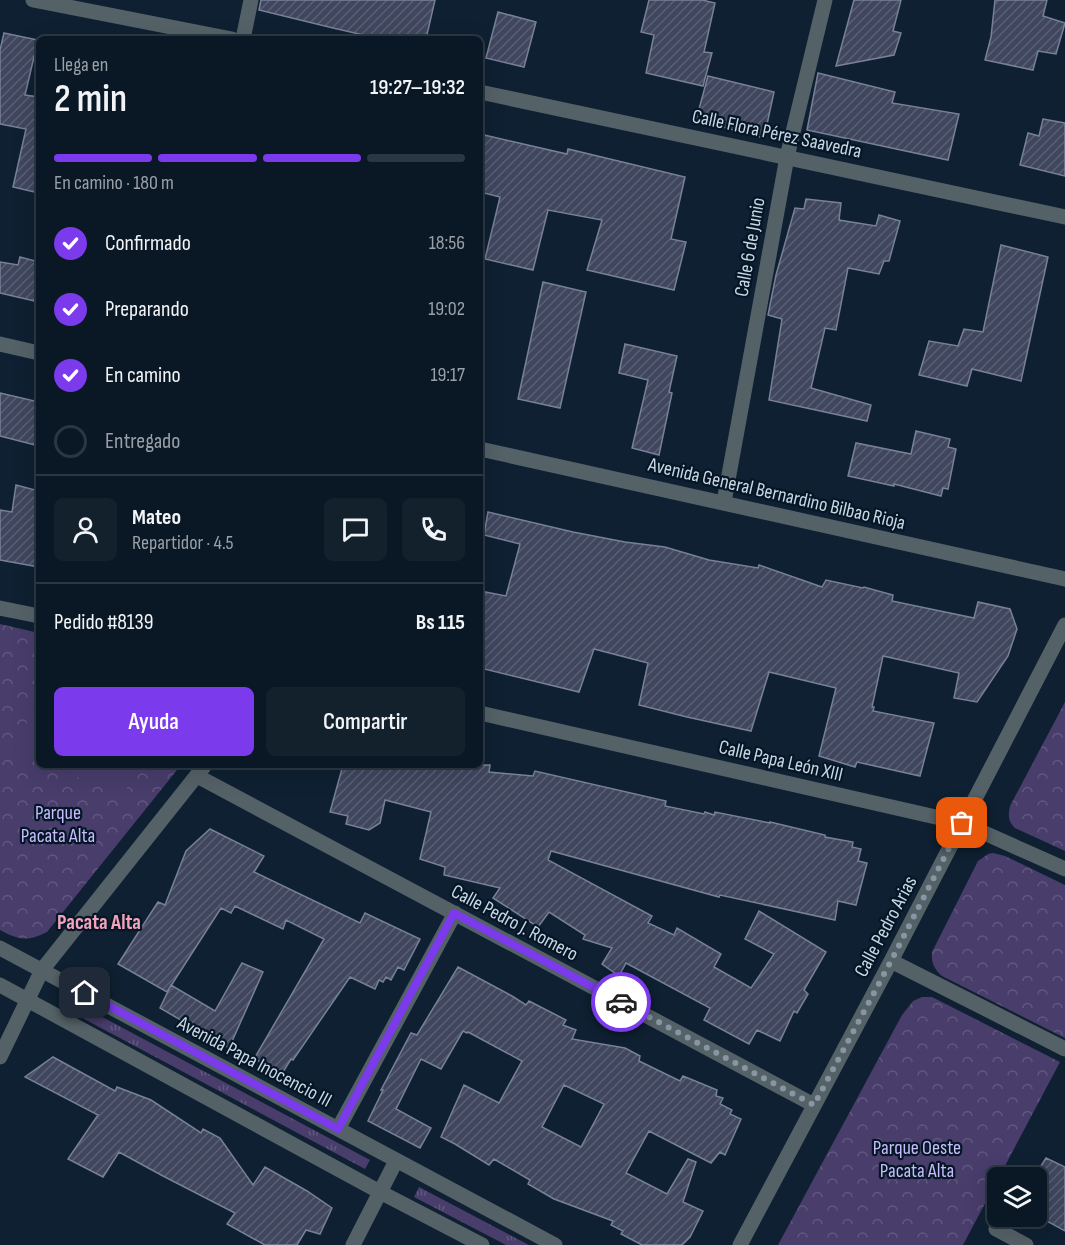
<!DOCTYPE html>
<html lang="es">
<meta charset="utf-8">
<style>
body{margin:0;font-family:"Sofia Sans Condensed",sans-serif;background:#13212d;color:#f1f3f6;height:100vh;display:flex;flex-direction:column;font-size:22px;white-space:nowrap}
*{box-sizing:border-box;margin:0}
p{font-size:20px;color:#99a0a7}
.icon{flex:none;width:33px;height:33px;fill:none;stroke:currentColor;stroke-width:2;stroke-linecap:round;stroke-linejoin:round}
.map{position:relative;flex:1;overflow:hidden}
.panel{position:absolute;left:36px;top:36px;width:447px;height:732px;display:flex;flex-direction:column;background:#0a1825;border-radius:9px;box-shadow:0 6px 24px #0002,0 0 0 2px #2a3742}
.panel>*{flex:none}
.buttons{position:absolute;left:987px;top:1167px;display:grid;gap:12px}
.buttons a{display:grid;place-items:center;width:60px;height:60px;border-radius:9px;background:#0a1825;box-shadow:0 6px 24px #0002,0 0 0 2px #2a3742;font-size:30px}
.pin{position:absolute;display:grid;place-items:center;width:51px;height:51px;color:#fff;margin:-26px;border-radius:12px;box-shadow:0 3px 9px #0006}
.courier{position:absolute;display:grid;place-items:center;width:60px;height:60px;margin:-30px;border:4px solid #7c3aed;border-radius:50%;background:#fff;color:#222;box-shadow:0 2px 8px #0007}
.headline em{font-style:normal;font-weight:600}
.headline div{display:flex;flex-direction:column-reverse}
.headline{display:flex;align-items:center;justify-content:space-between;height:102px;padding:0 18px}
h1{font-size:39px;font-weight:600;line-height:45px}
.bar{display:grid;grid-template-columns:repeat(4,1fr);gap:9px 6px;align-content:center;height:72px;padding:0 18px}
.bar i{height:8px;border-radius:4px;background:#2a3742}
.bar .selected{background:#7c3aed}
.bar p{grid-column:span 4}
.line{display:flex;align-items:center;gap:15px;padding:0 18px;border-top:2px solid #2a3742}
.line div{flex:1}
.round{display:grid;place-items:center;flex:none;width:63px;height:63px;border-radius:9px;background:#13212d}
ol{padding:0 18px;list-style:none}
li{display:flex;align-items:center;gap:18px;height:66px}
li p{margin-inline-start:auto}
li .icon{padding:6px;border-radius:50%;background:#7c3aed;color:#fff;stroke-width:4}
li:last-child{color:#99a0a7}
li i{width:33px;height:33px;border:3px solid #2a3742;border-radius:50%}
.button{display:flex;gap:12px;margin-top:auto;padding:12px 18px}
.button a{flex:1;height:69px;border-radius:9px;background:#7c3aed;color:#fff;font-size:24px;font-weight:600;line-height:69px;text-align:center}
.button a+a{background:#13212d;color:#f1f3f6}
.map>svg:first-child{display:block}
.grass{fill:url(#grass-tufts)}
.park{fill:url(#park-crowns)}
.pitch{fill:#483d6b}
.building{fill:url(#building-hatch);stroke:#78809a;stroke-width:1.5;fill-rule:evenodd}
.lines{fill:none;stroke-linecap:round;stroke-linejoin:round}
.service{stroke:#546167;stroke-width:15}
.minor{stroke:#546167;stroke-width:15}
.tertiary{stroke:#546167;stroke-width:15}
.done{stroke:#8896a4;stroke-width:6;stroke-dasharray:0 10.8}
.route{stroke:#7c3aed;stroke-width:8}
.labels{text-anchor:middle;stroke-width:4.5;stroke-linejoin:round;paint-order:stroke}
.street-label{font-size:20px;fill:#cad6e2;stroke:#051627}
.park-label{font-size:20px;fill:#c8bcfb;stroke:#051627}
.neighbourhood-label{font-size:21px;font-weight:bold;fill:#f4a3bb;stroke:#051627}
</style>
<div class="map">
<svg width="1065" height="1245" viewBox="0 0 1065 1245">
<defs>
<pattern id="grass-tufts" width="24" height="20" patternUnits="userSpaceOnUse" patternTransform="scale(1.5)"><rect width="24" height="20" fill="#483d6b"/><path d="M3 7l-1-3M5 7V3M7 7l1-3M15 17l-1-3M17 17v-4M19 17l1-3" fill="none" stroke="#615880"/></pattern>
<pattern id="park-crowns" width="20" height="18" patternUnits="userSpaceOnUse" patternTransform="scale(1.5)"><rect width="20" height="18" fill="#483d6b"/><path d="M2 6a3 3 0 1 1 6 0M12 15a3 3 0 1 1 6 0" fill="none" stroke="#615880"/></pattern>
<pattern id="building-hatch" width="6" height="6" patternUnits="userSpaceOnUse" patternTransform="scale(1.5)"><rect width="6" height="6" fill="#3f465e"/><path d="M-1 1l2-2M0 6l6-6M5 7l2-2" fill="none" stroke="#596075"/></pattern>
</defs>
<rect width="100%" height="100%" fill="#0e2031"/>
<!-- grass -->
<path class="grass" d="M78 1004 370 1160 365 1169 73 1013Z
M419 1187 529 1245H506L414 1197Z"/>
<!-- park -->
<path class="park" d="M0 624 39 633V765H181L47 932C27 942 19 940 0 930Z
M1065 702V851L1015 828C1008 821 1008 816 1010 806Z
M993 853 1005 856 1065 885V1038L942 976C934 969 931 963 932 952L978 861 988 854Z
M922 997H932L1060 1062 963 1245H778L902 1015 913 1001Z"/>
<!-- pitch -->
<path class="pitch" d="M39 692V761L15 752Z
M48 765H136L124 795Z"/>
<!-- building -->
<path class="building" d="M261 0H435L426 39H381L333 28 259 10Z
M649 0H702L715 3 704 52 712 53 703 86 646 73 654 35 641 32Z
M854 0H901L893 31 901 33 894 55 836 66Z
M995 0H1047L1043 16 1065 23 1056 54 1038 51 1033 70 985 60 991 37Z
M498 12 536 22 524 67 486 58Z
M4 33 38 40 25 95 39 97V193L13 187 26 129 0 124V50Z
M818 73 895 92 892 103 959 114 948 160 807 130Z
M708 76 774 92 764 138 696 120Z
M1043 119 1065 123V176L1020 165 1028 133 1039 136Z
M480 134 567 154 568 149 685 177 671 239 686 242 674 290 587 270 602 220 548 210 533 270 485 259 500 197 480 192Z
M806 199 841 203 839 220 876 226 879 215 900 221 889 261H884L879 274 848 268 836 330 825 328 811 388 871 405 867 421 769 400 782 319 768 315 776 275 795 208 804 209Z
M1001 245 1048 257 1021 381 972 369 967 386 919 375 929 341 958 346 964 329 983 332Z
M20 257 39 262V302L0 293V262L18 265Z
M543 282 586 292 560 408 518 399Z
M625 344 677 356 669 392 672 393 659 455 632 448 648 380 619 373Z
M0 393 39 402V446L0 436Z
M916 431 950 439 948 447 956 449 948 489 943 488 941 496 894 484V486L848 476 856 443 911 454Z
M16 485 39 491V567L0 560V510L12 512Z
M488 512 573 532 625 542 665 547 709 560 758 568 759 565 822 587 826 580 863 588 864 587 893 595 892 601 974 618 978 602 1010 609 1017 629 1008 656 977 702 954 698 959 673 883 656 872 707H874L873 711 934 723 920 776 857 762 855 767 819 756 836 688 769 672 751 731 687 717 639 705 648 663 594 649 579 692 480 668V591L506 596 520 544 484 535Z
M343 765H490L489 772 533 776 535 771 666 801 665 806 704 814 705 812 714 815 715 812 770 823V822L825 835V837L853 842 852 847 861 849 858 861 867 863 856 905 838 901 835 920 720 895 719 897 551 851 548 860 652 916 648 923 674 935 677 928 721 954 714 967 751 988 774 954 745 939 759 911 826 952 804 990 808 994 797 1013 794 1011 780 1041 757 1030 749 1044 704 1020 710 1008 626 963 619 976 602 964 612 948 583 939 585 935 549 912 538 927 493 898 500 888 444 875 445 867 420 859 431 812 385 800 380 823 369 830 346 824 348 816 330 812Z
M210 829 264 856 254 872 360 923 365 913 420 939 404 970 398 967 391 980 386 977 383 982 379 980 375 989 350 977 293 1060 291 1059 283 1072 254 1059 324 939 286 920 283 929 235 906 231 913 221 908 167 992 118 964 158 902 165 905 186 851Z
M242 963 263 972 229 1048 160 1008 171 985 215 1011Z
M458 967 512 996 526 1005 529 1001 566 1020 563 1025 576 1030 572 1039 625 1048 640 1056 639 1061 680 1081 683 1076 717 1090 716 1096 723 1098 720 1104 732 1110 730 1114 741 1119 725 1155 720 1152 711 1163 649 1131 626 1173 667 1194 688 1159 696 1162 683 1202 703 1211 690 1237 682 1245H642L621 1234 623 1231 611 1225 613 1221 554 1199 528 1184 530 1180 494 1159 489 1165 455 1144 441 1137 464 1085 499 1103 522 1061 468 1032 467 1033 463 1031 441 1069 421 1059 396 1109 431 1128 420 1148 368 1121 383 1090H381L411 1033 417 1035ZM564 1085 604 1104 581 1147 542 1127Z
M53 1057 115 1091 117 1087 151 1100 201 1133 203 1129 220 1138 253 1185 265 1167 307 1191 332 1208 320 1234 306 1230 297 1245H265L227 1224 235 1213 163 1176 119 1152 103 1177 68 1159 98 1115 25 1077Z
M1046 1158 1065 1167V1231L1036 1215V1174Z"/>
<g class="lines">
<!-- service -->
<path class="service" d="M724 502 787 157 825 0"/>
<!-- minor -->
<path class="minor" d="M33 0 232 39
M480 92 1065 217
M0 344 39 353
M480 449 1065 579
M197 776 814 1105
M0 948 555 1245
M891 961 1065 1049
M0 985 380 1192 482 1245
M0 1057 42 970 205 765
M338 1129 455 913
M996 1229 1026 1245
M353 1245 396 1161
M740 1245 891 961 1065 625"/>
<!-- tertiary -->
<path class="tertiary" d="M243 39 251 0
M0 608 39 616
M480 713 962 823 1065 869"/>
</g>
<g class="lines">
<!-- done -->
<path class="done" d="M621 1002 814 1105 891 961 962 823"/>
<!-- route -->
<path class="route" d="M85 993 338 1129 454 913 621 1002"/>
</g>
<g class="labels">
<!-- street labels -->
<g class="street-label">
<text transform="translate(777 133) rotate(12)" y="7">Calle Flora Pérez Saavedra</text>
<text transform="translate(749 247) rotate(-80)" y="7">Calle 6 de Junio</text>
<text transform="translate(777 493) rotate(13)" y="7">Avenida General Bernardino Bilbao Rioja</text>
<text transform="translate(781 760) rotate(13)" y="7">Calle Papa León XIII</text>
<text transform="translate(515 922) rotate(28)" y="7">Calle Pedro J. Romero</text>
<text transform="translate(885 926) rotate(-62)" y="7">Calle Pedro Arias</text>
<text transform="translate(255 1061) rotate(28)" y="7">Avenida Papa Inocencio III</text>
</g>
<!-- park labels -->
<g class="park-label">
<text x="58" y="819">Parque<tspan x="58" dy="23">Pacata Alta</tspan></text>
<text x="917" y="1154">Parque Oeste<tspan x="917" dy="23">Pacata Alta</tspan></text>
</g>
<!-- neighbourhood labels -->
<g class="neighbourhood-label">
<text x="99" y="929">Pacata Alta</text>
</g>
</g>
</svg>
<div class="buttons">
<a><svg class="icon" aria-label="layers" viewBox="0 0 24 24"><path d="M12 4l9 5-9 5-9-5zM3 14l9 5 9-5"/></svg></a>
</div>
<div class="pin" style="left:962px;top:823px;background:#ea580c"><svg class="icon" aria-label="bag" viewBox="0 0 24 24"><path d="M5 8h14l-1 12H6zM9 8a3 3 0 0 1 6 0"/></svg></div>
<div class="pin" style="left:85px;top:993px;background:#1f2937"><svg class="icon" aria-label="home" viewBox="0 0 24 24"><path d="M3 11l9-7 9 7M6 9v11h12V9"/></svg></div>
<div class="courier" style="left:621px;top:1002px"><svg class="icon" aria-label="car" viewBox="0 0 24 24"><path d="M5 17H2v-5l4-1 3-4h7l3 4 3 1v5h-3M9 17h6M6 11h13"/><circle cx="7" cy="17" r="2"/><circle cx="17" cy="17" r="2"/></svg></div>
<section class="panel">
<div class="headline"><div><h1>2 min</h1><p>Llega en</p></div><em>19:27–19:32</em></div>
<div class="bar"><i class="selected"></i><i class="selected"></i><i class="selected"></i><i></i><p>En camino · 180 m</p></div>
<ol>
<li><svg class="icon" aria-label="check" viewBox="0 0 24 24"><path d="M5 12l5 5 9-10"/></svg>Confirmado<p>18:56</p></li>
<li><svg class="icon" aria-label="check" viewBox="0 0 24 24"><path d="M5 12l5 5 9-10"/></svg>Preparando<p>19:02</p></li>
<li><svg class="icon" aria-label="check" viewBox="0 0 24 24"><path d="M5 12l5 5 9-10"/></svg>En camino<p>19:17</p></li>
<li><i></i>Entregado</li>
</ol>
<div class="line" style="height:108px"><a class="round"><svg class="icon" aria-label="person" viewBox="0 0 24 24"><circle cx="12" cy="8" r="4"/><path d="M4 21q1-7 8-7t8 7"/></svg></a><div><b>Mateo</b><p>Repartidor · 4.5</p></div><a class="round"><svg class="icon" aria-label="chat" viewBox="0 0 24 24"><path d="M4 5h16v11H9l-5 4z"/></svg></a><a class="round"><svg class="icon" aria-label="phone" viewBox="0 0 24 24"><path d="M5 4h4l2 5-3 2q2 4 5 5l2-3 5 2v4C11 20 4 13 5 4z"/></svg></a></div>
<div class="line" style="height:78px"><div>Pedido #8139</div><b>Bs 115</b></div>
<div class="button"><a>Ayuda</a><a>Compartir</a></div>
</section>
</div>
